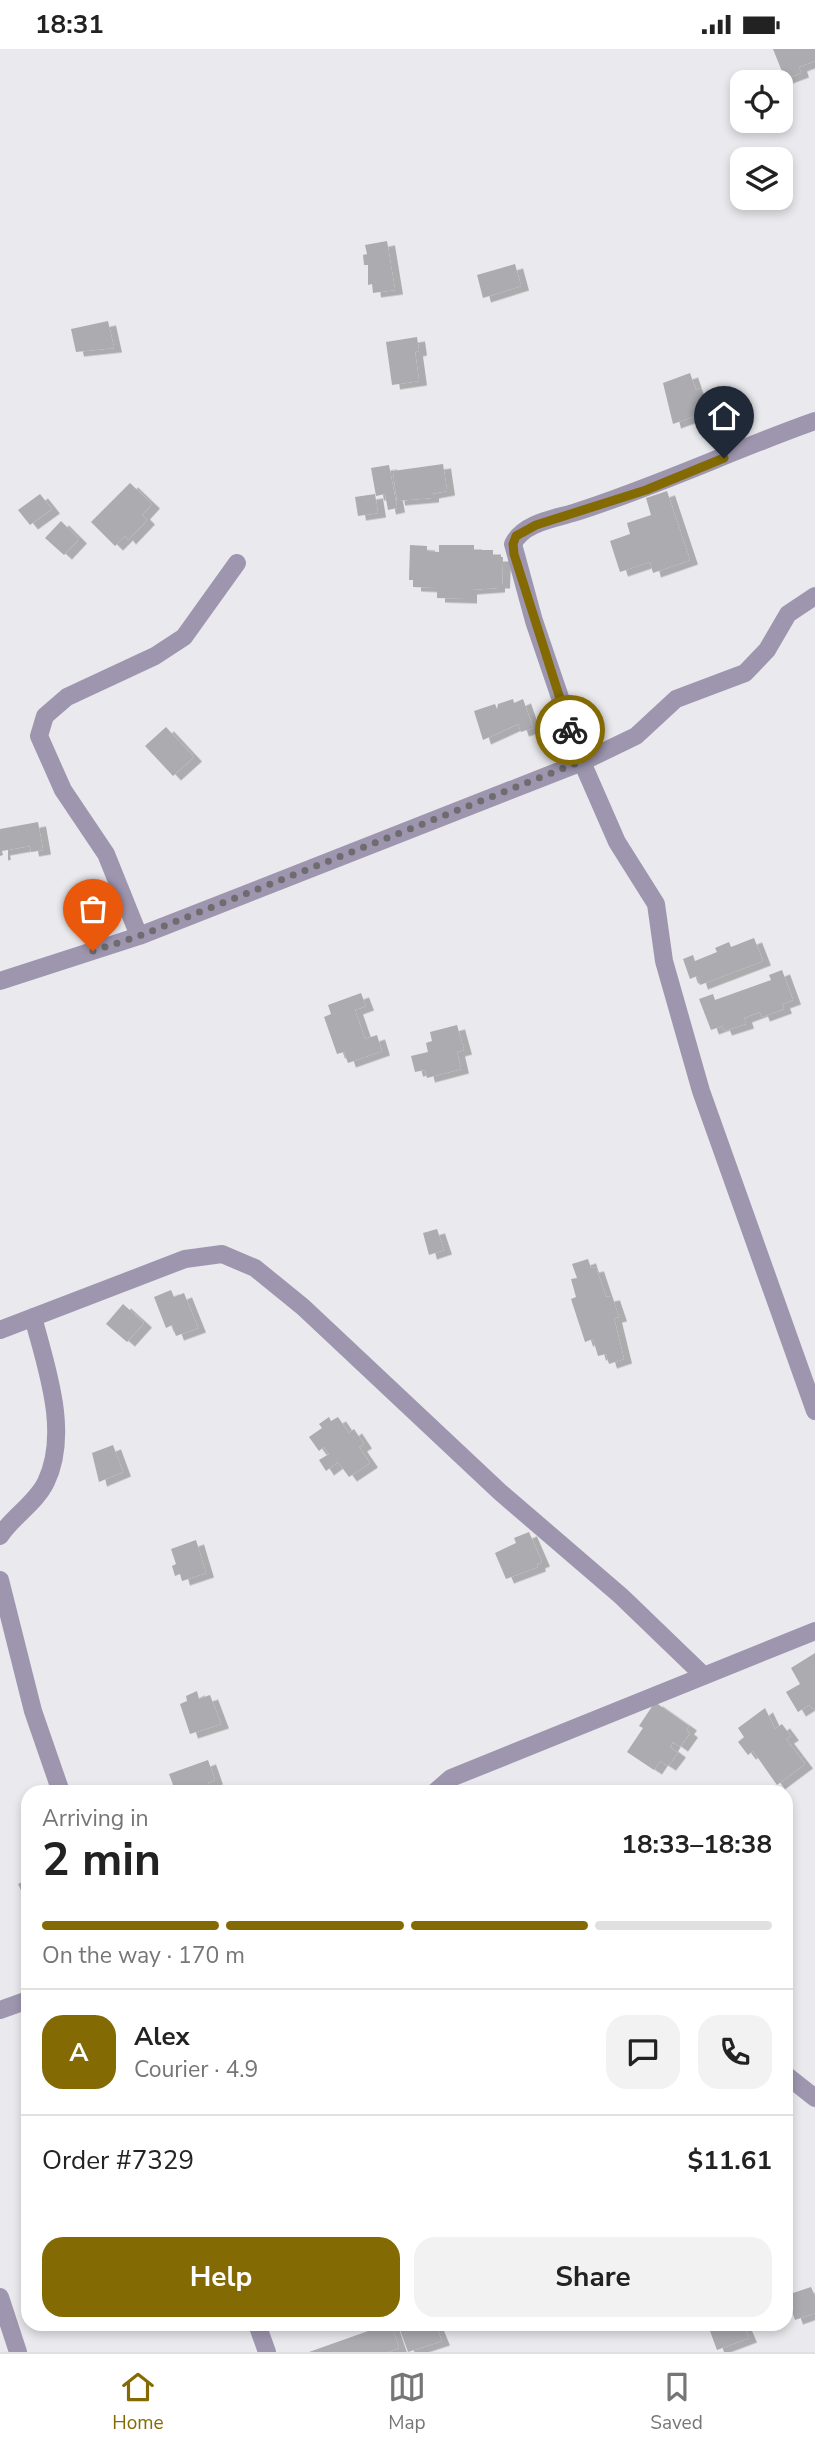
<!DOCTYPE html>
<meta charset="utf-8">
<style>
body{margin:0;font-family:"Nunito Sans",sans-serif;background:#f2f2f2;color:#222;height:100vh;display:flex;flex-direction:column;font-size:26px;white-space:nowrap}
*{box-sizing:border-box;margin:0}
p{font-size:23px;color:#767676}
.icon{flex:none;width:38px;height:38px;fill:none;stroke:currentColor;stroke-width:2;stroke-linecap:round;stroke-linejoin:round}
.map{position:relative;flex:1;overflow:hidden}
.panel{position:absolute;left:21px;top:1736px;width:772px;height:546px;display:flex;flex-direction:column;background:#fff;border-radius:21px;box-shadow:0 4px 10px #0003}
.panel>*{flex:none}
.tools{position:absolute;left:730px;top:21px;display:grid;gap:14px}
.tools a{display:grid;place-items:center;width:63px;height:63px;border-radius:14px;background:#fff;box-shadow:0 4px 10px #0003;font-size:35px}
.pin{position:absolute;display:grid;place-items:center;width:60px;height:60px;color:#fff;margin:-72px -30px;border-radius:50% 50% 50% 0;rotate:-45deg;box-shadow:0 0 7px #0007}
.pin .icon{rotate:45deg}
.courier{position:absolute;display:grid;place-items:center;width:70px;height:70px;margin:-35px;border:5px solid #836a03;border-radius:50%;background:#fff;color:#222;box-shadow:0 2px 9px #0007}
.summary em{font-style:normal;font-weight:700}
.summary div{display:flex;flex-direction:column-reverse}
.summary{display:flex;align-items:center;justify-content:space-between;height:119px;padding:0 21px}
h1{font-size:46px;font-weight:700;line-height:52px}
.bar{display:grid;grid-template-columns:repeat(4,1fr);gap:10px 7px;align-content:center;height:84px;padding:0 21px}
.bar i{height:9px;border-radius:5px;background:#e0e0e0}
.bar .active{background:#836a03}
.bar p{grid-column:span 4}
.line{display:flex;align-items:center;gap:18px;padding:0 21px;border-top:2px solid #e0e0e0}
.line div{flex:1}
.round{display:grid;place-items:center;flex:none;width:74px;height:74px;border-radius:21px;background:#f2f2f2}
.action{display:flex;gap:14px;margin-top:auto;padding:14px 21px}
.action a{flex:1;height:80px;border-radius:21px;background:#836a03;color:#fff;font-size:28px;font-weight:700;line-height:80px;text-align:center}
.action a+a{background:#f2f2f2;color:#222}
.status{display:flex;justify-content:space-between;align-items:center;height:49px;padding:0 35px;background:#fff;direction:ltr}
.status svg{height:19px;fill:currentColor}
.tab-bar{display:flex;justify-content:space-around;align-items:center;height:98px;border-top:2px solid #e0e0e0;background:#fff;font-size:19px;color:#767676}
.tab-bar a{display:grid;justify-items:center;gap:4px}
.tab-bar .active{color:#836a03}
.map>svg:first-child{display:block}
.building{fill:#acabaf;filter:url(#shadow)}
.lines{fill:none;stroke-linecap:round;stroke-linejoin:round}
.street{stroke:#9e96af;stroke-width:18}
.done{stroke:#6d6c6f;stroke-width:7;stroke-dasharray:0 12.6}
.route{stroke:#836a03;stroke-width:9}
</style>
<div class="status"><b>18:31</b><svg viewBox="0 0 49 12"><path d="M0 12V9h3v3zM5 12V6h3v6zM10 12V3h3v9zM15 12V0h3v12zM26 1h20v11H26zM47 4h2v5h-2z"/></svg></div>
<div class="map">
<svg width="815" height="2303" viewBox="0 0 815 2303">
<defs>
<filter id="shadow"><feDropShadow dx="8" dy="4.5" stdDeviation="0" flood-color="#0004"/></filter>
</defs>
<rect width="100%" height="100%" fill="#eae9ed"/>
<!-- building -->
<path class="building" d="M773 0H815V12L799 18 801 24 785 30Z
M387 192 395 241 373 244 372 235 368 236V216H364L363 206 367 205 365 196Z
M515 215 521 237 483 249 477 226Z
M108 272 114 299 76 303 71 280Z
M417 288 419 302 415 303 419 332 392 336 386 293Z
M690 324 696 341 701 339 709 362 673 375 663 334Z
M443 415 447 442 431 445V449L397 452 393 422Z
M389 416 397 459 388 461 385 445 376 447 371 419Z
M130 434 152 455 142 466 147 471 128 491 125 487 115 497 91 473Z
M667 442 690 511 653 524 650 513 620 523 610 492 630 485 627 474 651 466 646 449Z
M40 445 52 460 30 476 18 461Z
M375 445 378 464 358 467 355 448Z
M61 472 79 490 64 506 45 489Z
M410 496 427 497V502L439 503V496H474V501H493V508H503L502 535H497V539L469 541V550L437 549V539L413 538V531H409Z
M513 650 514 654 523 650 533 679 521 683 518 675 483 691 474 662 495 655 497 660 498 655Z
M166 678 194 708 173 727 145 697Z
M38 773 43 801 31 803 30 797 2 802 3 806 0 807V780Z
M754 889 763 912 700 936 697 927 690 930 683 910 693 906 695 912 717 903 715 899 729 893 731 898Z
M782 921 793 951 782 955 784 960 762 968 760 963 744 969 746 975 724 982 722 977 711 981 699 950 713 945 715 951 771 931 769 926Z
M361 944 366 957 355 961 365 990 377 986 382 1002 348 1014 344 1003 337 1005 324 968 331 965 328 956Z
M457 976 464 1001 457 1003 461 1020 427 1029 425 1021 415 1023 411 1007 428 1003 426 994 432 992 430 983Z
M437 1180 444 1201 429 1206 423 1184Z
M588 1210 591 1219 596 1218 606 1248 612 1247 619 1268 614 1269 624 1310 609 1315 606 1305 598 1307 593 1290 585 1293 571 1250 576 1248 571 1230 577 1229 572 1215Z
M171 1241 174 1248 184 1244 198 1279 176 1287 172 1276 166 1279 154 1248Z
M123 1255 144 1274 127 1293 106 1275Z
M329 1368 331 1372 338 1368 349 1384 354 1380 364 1395 359 1398 370 1414 349 1428 338 1413 326 1422 319 1411 329 1405 324 1398 319 1402 309 1388 322 1379 319 1375Z
M113 1396 123 1423 99 1433 92 1404Z
M529 1483 542 1513 537 1515 538 1518 506 1530 495 1504 516 1494 514 1489Z
M196 1491 206 1524 182 1532 180 1525 175 1527 172 1517 176 1515 171 1500Z
M815 1604V1661L809 1656 798 1663 786 1643 800 1635 791 1619Z
M197 1642 199 1650 210 1646 221 1675 190 1685 180 1655 187 1652 186 1647Z
M655 1653 689 1677 686 1681 690 1684 680 1698 673 1693 670 1698 678 1704 668 1717 660 1712 654 1721 627 1703 643 1679 639 1677Z
M765 1659 775 1680 782 1675 791 1687 786 1690 805 1715 777 1736 753 1702 748 1706 738 1693 744 1688 738 1679Z
M208 1711 215 1731 208 1734 212 1743 175 1741 169 1725Z
M28 1830V1856L18 1835Z
M811 2238 815 2247V2264L795 2271 791 2260H786L787 2246Z
M388 2275H391L399 2299 388 2303H309Z
M404 2275H435L442 2292 408 2303 400 2281 406 2279Z
M729 2275 732 2278 743 2275 749 2289 717 2301 710 2282Z"/>
<g class="lines">
<!-- street -->
<path class="street" d="M815 372C733 401 656 438 573 464 553 470 523 474 513 495L534 572 582 713 617 793 656 855 664 912 701 1042 815 1362
M139 887 106 805 63 741 39 687 45 667 67 648 155 607 184 588 237 514
M0 932 139 887 582 713 636 687 676 650 745 624 767 601 788 565 815 547
M0 1281 185 1210 222 1205 255 1219 303 1258 500 1443 621 1547 704 1627
M0 1487C12 1468 36 1454 46 1433 70 1383 46 1318 33 1268
M0 1531 33 1662 61 1743
M435 1743 451 1729 815 1582
M0 1961 28 1951
M786 2026 815 2049
M0 2248 18 2303
M257 2275 267 2303"/>
</g>
<g class="lines">
<!-- done -->
<path class="done" d="M93 902 139 887 582 712 570 681"/>
<!-- route -->
<path class="route" d="M570 681 514 505 513 495 516 487 536 476 646 441 724 409"/>
</g>
</svg>
<div class="tools">
<a><svg class="icon" aria-label="locate" viewBox="0 0 24 24"><circle cx="12" cy="12" r="6"/><path d="M12 2v4M12 18v4M2 12h4M18 12h4"/></svg></a>
<a><svg class="icon" aria-label="layers" viewBox="0 0 24 24"><path d="M12 4l9 5-9 5-9-5zM3 14l9 5 9-5"/></svg></a>
</div>
<div class="pin" style="left:93px;top:902px;background:#ea580c"><svg class="icon" aria-label="bag" viewBox="0 0 24 24"><path d="M5 8h14l-1 12H6zM9 8a3 3 0 0 1 6 0"/></svg></div>
<div class="pin" style="left:724px;top:409px;background:#1f2937"><svg class="icon" aria-label="home" viewBox="0 0 24 24"><path d="M3 11l9-7 9 7M6 9v11h12V9"/></svg></div>
<div class="courier" style="left:570px;top:681px"><svg class="icon" aria-label="bike" viewBox="0 0 24 24"><circle cx="6" cy="16" r="4"/><circle cx="18" cy="16" r="4"/><path d="M6 16l4-8h5l3 8M10 8l3 8H6M13 5h3"/></svg></div>
<section class="panel">
<div class="summary"><div><h1>2 min</h1><p>Arriving in</p></div><em>18:33–18:38</em></div>
<div class="bar"><i class="active"></i><i class="active"></i><i class="active"></i><i></i><p>On the way · 170 m</p></div>
<div class="line" style="height:126px"><b class="round" style="background:#836a03;color:#fff">A</b><div><b>Alex</b><p>Courier · 4.9</p></div><a class="round"><svg class="icon" aria-label="chat" viewBox="0 0 24 24"><path d="M4 5h16v11H9l-5 4z"/></svg></a><a class="round"><svg class="icon" aria-label="phone" viewBox="0 0 24 24"><path d="M5 4h4l2 5-3 2q2 4 5 5l2-3 5 2v4C11 20 4 13 5 4z"/></svg></a></div>
<div class="line" style="height:91px"><div>Order #7329</div><b>$11.61</b></div>
<div class="action"><a>Help</a><a>Share</a></div>
</section>
</div>
<nav class="tab-bar">
<a class="active"><svg class="icon" aria-label="home" viewBox="0 0 24 24"><path d="M3 11l9-7 9 7M6 9v11h12V9"/></svg>Home</a>
<a><svg class="icon" aria-label="map" viewBox="0 0 24 24"><path d="M3 6l6-2 6 2 6-2v14l-6 2-6-2-6 2zM9 4v14M15 6v14"/></svg>Map</a>
<a><svg class="icon" aria-label="saved" viewBox="0 0 24 24"><path d="M7 4h10v16l-5-4-5 4z"/></svg>Saved</a>
</nav>
